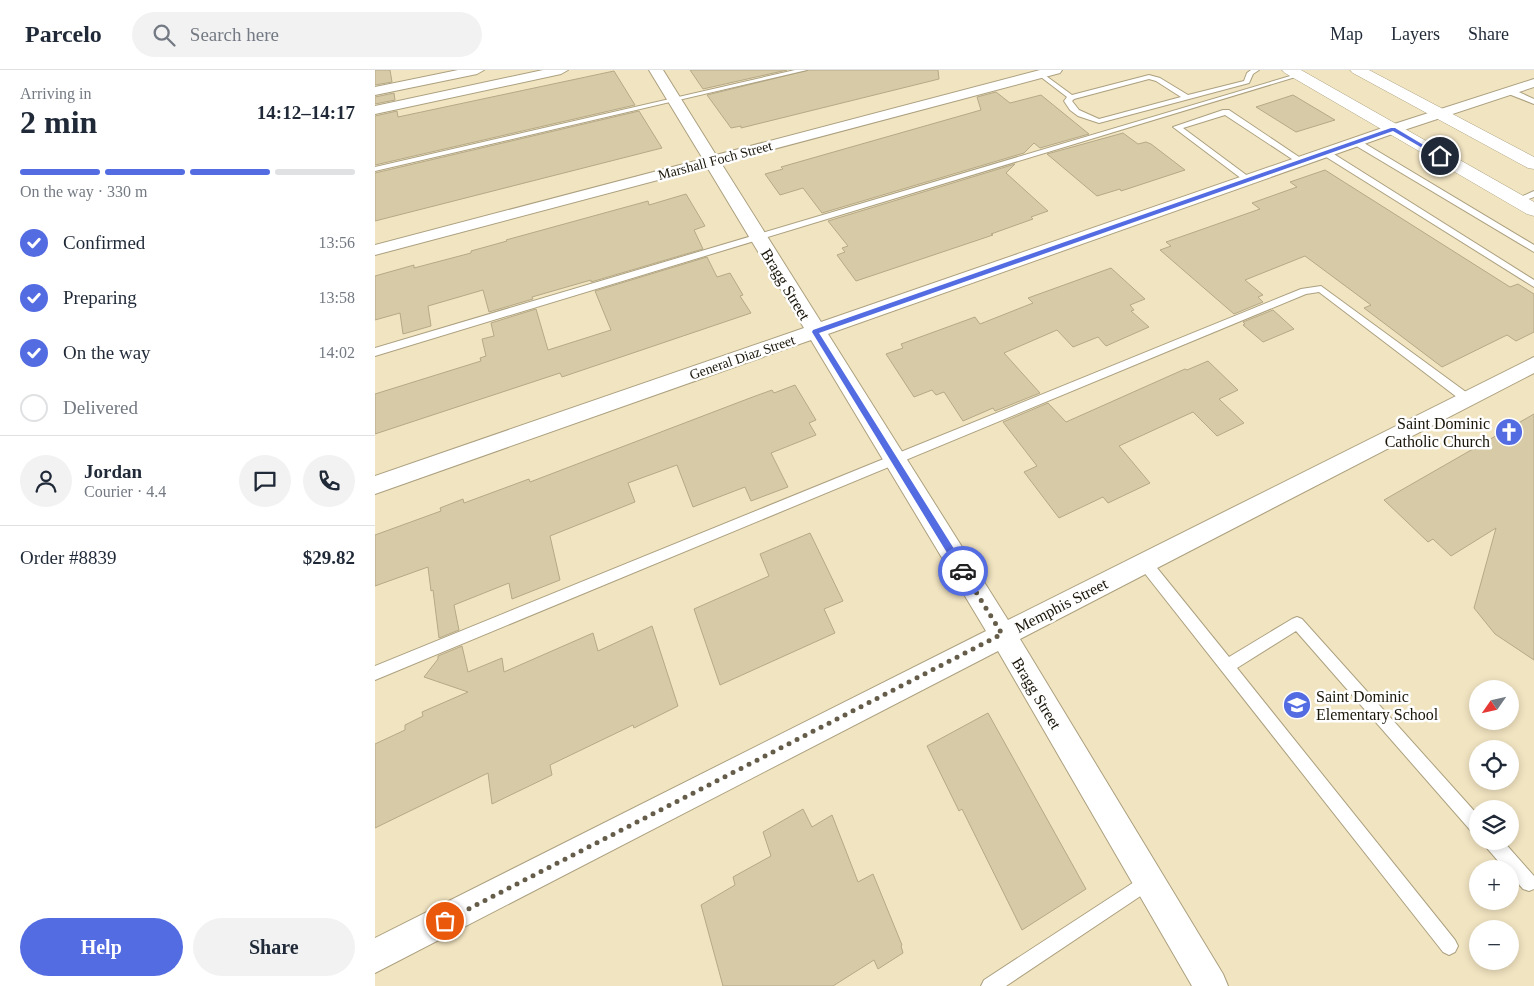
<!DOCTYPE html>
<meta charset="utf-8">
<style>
body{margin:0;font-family:Georgia,serif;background:#f2f2f3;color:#1f2937;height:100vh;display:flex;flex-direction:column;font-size:19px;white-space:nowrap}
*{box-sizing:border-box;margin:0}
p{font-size:16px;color:#747a83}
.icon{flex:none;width:28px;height:28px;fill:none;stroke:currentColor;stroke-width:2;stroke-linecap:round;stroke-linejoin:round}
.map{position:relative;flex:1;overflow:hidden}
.sheet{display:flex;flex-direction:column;background:#fff;width:375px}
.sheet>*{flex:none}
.needle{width:32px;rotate:236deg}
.fabs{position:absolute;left:1094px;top:610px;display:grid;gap:10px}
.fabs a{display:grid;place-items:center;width:50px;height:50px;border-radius:50%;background:#fff;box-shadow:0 2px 8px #0003;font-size:25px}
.pin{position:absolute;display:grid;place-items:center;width:42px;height:42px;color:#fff;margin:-21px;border:2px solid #fff;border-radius:50%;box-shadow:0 1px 5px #0007}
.courier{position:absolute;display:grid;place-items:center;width:50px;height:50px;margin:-25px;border:4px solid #546ce2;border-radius:50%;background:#fff;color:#222;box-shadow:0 1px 6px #0007}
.overview em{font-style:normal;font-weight:700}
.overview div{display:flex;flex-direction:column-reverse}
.overview{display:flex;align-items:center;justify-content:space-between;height:85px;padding:0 20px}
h1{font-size:32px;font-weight:700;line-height:38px}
.bar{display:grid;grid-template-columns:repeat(4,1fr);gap:8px 5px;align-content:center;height:60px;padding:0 20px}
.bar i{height:6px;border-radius:4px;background:#e0e1e3}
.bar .on{background:#546ce2}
.bar p{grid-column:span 4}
.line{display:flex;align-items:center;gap:12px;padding:0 20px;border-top:1px solid #e0e1e3}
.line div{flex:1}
.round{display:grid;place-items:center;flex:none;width:52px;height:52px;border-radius:26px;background:#f2f2f3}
ol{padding:0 20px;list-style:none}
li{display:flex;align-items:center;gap:15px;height:55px}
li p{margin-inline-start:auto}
li .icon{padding:5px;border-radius:50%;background:#546ce2;color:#fff;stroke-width:4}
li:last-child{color:#747a83}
li i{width:28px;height:28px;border:2px solid #e0e1e3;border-radius:50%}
.cta{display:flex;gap:10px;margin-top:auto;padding:10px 20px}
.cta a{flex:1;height:58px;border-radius:30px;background:#546ce2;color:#fff;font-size:20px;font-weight:700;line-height:58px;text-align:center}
.cta a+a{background:#f2f2f3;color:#1f2937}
header{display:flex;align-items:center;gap:30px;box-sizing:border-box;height:70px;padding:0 25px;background:#fff;border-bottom:1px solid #e0e1e3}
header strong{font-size:24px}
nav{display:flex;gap:28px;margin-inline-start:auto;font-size:18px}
.search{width:350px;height:45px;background:#f2f2f3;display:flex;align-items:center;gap:12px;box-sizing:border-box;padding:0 18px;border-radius:28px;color:#747a83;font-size:19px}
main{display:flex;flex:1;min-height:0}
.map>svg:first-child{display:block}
.building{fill:#d6caa7;stroke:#b5a987}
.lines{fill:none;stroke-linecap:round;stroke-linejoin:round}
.service-casing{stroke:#aca07f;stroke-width:2}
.minor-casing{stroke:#aca07f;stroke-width:2}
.tertiary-casing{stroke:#aca07f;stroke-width:1}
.service{fill:#fff;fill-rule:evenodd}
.minor{fill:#fff;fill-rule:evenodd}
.tertiary{fill:#fff;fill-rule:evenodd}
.route{fill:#546ce2}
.done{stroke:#655d49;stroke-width:5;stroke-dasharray:0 9}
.labels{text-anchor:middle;stroke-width:5;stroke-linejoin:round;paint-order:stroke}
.far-street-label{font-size:14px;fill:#1a1509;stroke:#fff}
.street-label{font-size:16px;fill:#1a1509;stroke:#fff}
.poi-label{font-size:16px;fill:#1a1509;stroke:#fff;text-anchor:end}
</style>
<header>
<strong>Parcelo</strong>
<div class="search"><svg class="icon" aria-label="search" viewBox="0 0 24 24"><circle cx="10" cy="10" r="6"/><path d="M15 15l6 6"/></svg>Search here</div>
<nav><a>Map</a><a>Layers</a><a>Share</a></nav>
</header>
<main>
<section class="sheet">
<div class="overview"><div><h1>2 min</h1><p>Arriving in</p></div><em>14:12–14:17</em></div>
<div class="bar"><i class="on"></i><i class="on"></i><i class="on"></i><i></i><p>On the way · 330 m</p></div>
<ol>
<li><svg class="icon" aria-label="check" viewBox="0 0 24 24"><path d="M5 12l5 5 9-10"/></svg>Confirmed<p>13:56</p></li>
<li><svg class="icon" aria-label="check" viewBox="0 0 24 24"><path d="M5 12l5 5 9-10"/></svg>Preparing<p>13:58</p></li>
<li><svg class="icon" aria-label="check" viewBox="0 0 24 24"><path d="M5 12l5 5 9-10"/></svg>On the way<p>14:02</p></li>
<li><i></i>Delivered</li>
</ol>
<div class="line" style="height:90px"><a class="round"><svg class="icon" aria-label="person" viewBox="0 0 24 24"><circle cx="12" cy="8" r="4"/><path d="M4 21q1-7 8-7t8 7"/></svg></a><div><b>Jordan</b><p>Courier · 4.4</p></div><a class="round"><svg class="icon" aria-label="chat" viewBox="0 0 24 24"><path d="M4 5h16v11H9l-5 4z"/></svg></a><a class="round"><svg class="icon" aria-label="phone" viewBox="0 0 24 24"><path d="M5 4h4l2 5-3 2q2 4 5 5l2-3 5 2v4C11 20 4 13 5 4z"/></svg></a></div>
<div class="line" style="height:65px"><div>Order #8839</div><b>$29.82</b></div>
<div class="cta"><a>Help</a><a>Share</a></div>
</section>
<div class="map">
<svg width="1159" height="916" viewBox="0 0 1159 916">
<rect width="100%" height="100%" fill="#f1e4c1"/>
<!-- building -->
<path class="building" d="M0 0H15L17 12 0 15Z
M315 0H412L328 19Z
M434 0H563L564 9 366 58V56L356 58 332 25Z
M239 1 260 35 0 95V46L22 41 23 47Z
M621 22 635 33 666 25 714 64 665 78 659 73 649 83 447 143 428 118 405 125 390 104 408 99 406 97 606 40 602 27Z
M19 23 20 30 0 34V27Z
M918 25 960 50 921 62 881 37Z
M264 41 287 78 0 151V103Z
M748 63 763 74 771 72 776 74 810 100 746 121 745 119 722 126 672 84Z
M640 94 631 103 673 141 656 147 658 149 616 164 618 165 481 211 462 185 470 182 467 178 473 176 453 151Z
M950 100 1135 217 1143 214 1159 224V262L1141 271 1132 265 1067 297 989 238 996 235 930 186 870 210 888 225 883 227 888 232 859 244 785 180 796 176 791 172 885 139 877 133 922 117 915 112Z
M311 124 330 156 319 160 328 179 216 212V210L157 227 158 229 114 242 108 220 53 236 56 256 28 264 25 243 0 250V206L39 195V198L96 183V181L132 171 131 170 273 131 274 135Z
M332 187 342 207 355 203 368 225 365 226 376 243 187 307 185 303 0 364V324L106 291 105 288 111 286 107 269 119 266 116 253 161 239 173 280 236 260 220 221Z
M736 198 770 229 755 235 759 240 756 241 774 257 731 276 723 267 698 277 682 260 629 283 665 323 620 341 618 338 588 351 569 322 561 325 557 320 539 327 511 284 528 278 526 274 600 247 605 254 658 233 653 228Z
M898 240 919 259 888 272 868 255 870 254 868 252Z
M833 291 863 320 844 329 869 353 842 366 818 342 744 376 775 413 733 433 728 427 684 448 649 402 662 396 628 352 673 333 691 352 810 299 812 300Z
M420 315 441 350 434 353 441 365 396 383 413 417 376 431 370 417 318 437 302 395 253 413 260 432 175 466 185 510 137 529 134 513 79 535 84 560 64 568 58 520 56 521 53 497 0 516V465L66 441 65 438 88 429 89 433 154 409 155 412 375 328 397 320 399 323Z
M1159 344V590L1120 564 1099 538 1121 458 1076 486 1058 469 1053 472 1009 430Z
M435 463 468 531 449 539 460 563 345 615 319 539 394 506 385 484Z
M277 556 303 636 259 658 258 655 175 695 177 705 117 734 113 703 0 758V674L30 660V655L48 646 47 642 93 622 49 607 63 589V586L87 576 93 602 127 588 129 602 218 563 223 581Z
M613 643 711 819 647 860 587 739 584 741 552 676Z
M428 739 437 757 457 745 483 812 498 804 527 875 526 876 528 883 503 899 499 890 458 916H348L326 835 360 815 358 807 396 786 388 762Z"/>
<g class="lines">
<defs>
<path id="service" d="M420 0H432L0 101V97Z
M876 0H884L878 4 874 13 724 53 703 46 695 40 689 31 692 27 662 4 667 3 697 25 774 5 785 8 813 25 869 11 872 3ZM774 9 781 11 806 27 724 49 704 40 697 31 699 29Z
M922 4 927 5 0 286V278Z
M1131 19H1137L1159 29V34L1131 23Z
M848 40H854L930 91 923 93 850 45 808 58 878 110 871 112 798 57Z
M978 70H984L1159 175V182L978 74Z
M948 81H954L1159 210V217L948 85Z
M1159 121V127L1143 133 1139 130Z
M946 216 1095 325 1096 328 1095 331H1087L944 222 931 224 0 610V596L926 219Z
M769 486 774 488 854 587 917 549 922 547 927 549 1102 744V763L1096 761 921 561 862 598 1080 870 1083 876 1080 882 1074 885 1068 882 764 496 763 492 764 488Z
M1109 771H1128L1159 806V819L1154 821 1148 819 1135 804V799H1130L1111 777Z
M773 803 779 805 781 811 779 817 631 916H606L609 910Z"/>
<path id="minor" d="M83 0H109L102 4 0 25V17Z
M168 0H193L186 4 0 44V36Z
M274 0H288L341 85 665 0H687L685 3 346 93 446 252 1013 56 1159 9V17L1023 62 453 264 633 550 1159 287V303L645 569 848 904 853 916H817L623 581 0 903V868L611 561 436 270 0 424V406L429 258 332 97 0 185V175L328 89Z"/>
<path id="tertiary" d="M907 0H926L1159 132V146L1152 144 910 3Z
M975 0H994L1159 87V99L1153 98 978 3Z"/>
</defs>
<!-- service casing -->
<use href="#service" class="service-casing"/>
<!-- minor casing -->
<use href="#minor" class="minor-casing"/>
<!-- tertiary casing -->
<use href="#tertiary" class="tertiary-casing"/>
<!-- service -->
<use href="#service" class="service"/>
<!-- minor -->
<use href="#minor" class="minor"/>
<!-- tertiary -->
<use href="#tertiary" class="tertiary"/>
</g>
<!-- route -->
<path class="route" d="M1016 58H1020L1067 86 1063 87 1018 61 444 263 591 498V504H585L437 262 438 260Z"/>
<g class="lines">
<!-- done -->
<path class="done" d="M70 851 627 564 588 501"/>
</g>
<!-- icons -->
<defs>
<symbol id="church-disc" viewBox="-11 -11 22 22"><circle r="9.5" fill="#546ce2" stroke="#fff"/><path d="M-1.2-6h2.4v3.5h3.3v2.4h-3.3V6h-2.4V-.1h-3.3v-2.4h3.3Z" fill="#fff"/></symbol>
<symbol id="school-disc" viewBox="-11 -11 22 22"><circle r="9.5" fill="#546ce2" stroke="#fff"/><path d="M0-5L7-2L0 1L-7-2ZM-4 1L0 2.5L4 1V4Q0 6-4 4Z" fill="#fff"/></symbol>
</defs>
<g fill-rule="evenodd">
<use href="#church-disc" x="1118" y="346" width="32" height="32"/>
<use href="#school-disc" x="906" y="619" width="32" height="32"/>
</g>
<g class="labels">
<!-- far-street labels -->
<g class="far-street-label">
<text transform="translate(340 90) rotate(-15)" y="5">Marshall Foch Street</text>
<text transform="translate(367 287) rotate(-19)" y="5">General Diaz Street</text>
</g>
<!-- street labels -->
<g class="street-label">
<text transform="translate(411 214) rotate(59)" y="6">Bragg Street</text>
<text transform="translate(686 535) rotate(-27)" y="6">Memphis Street</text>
<text transform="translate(662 623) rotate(59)" y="6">Bragg Street</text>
</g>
<!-- poi labels -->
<g class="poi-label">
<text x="1115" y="359">Saint Dominic<tspan x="1115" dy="18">Catholic Church</tspan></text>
<text x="941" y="632" text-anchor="start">Saint Dominic<tspan x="941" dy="18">Elementary School</tspan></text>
</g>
</g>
</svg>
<div class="fabs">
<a><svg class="needle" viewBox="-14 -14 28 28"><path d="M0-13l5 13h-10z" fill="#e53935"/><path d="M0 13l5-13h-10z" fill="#747a83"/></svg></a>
<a><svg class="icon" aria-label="locate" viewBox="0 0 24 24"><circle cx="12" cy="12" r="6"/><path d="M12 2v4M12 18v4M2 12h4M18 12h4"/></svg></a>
<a><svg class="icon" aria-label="layers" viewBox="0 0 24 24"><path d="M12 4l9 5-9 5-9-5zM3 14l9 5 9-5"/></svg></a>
<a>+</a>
<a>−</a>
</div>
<div class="pin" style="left:70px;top:851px;background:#ea580c"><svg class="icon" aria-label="bag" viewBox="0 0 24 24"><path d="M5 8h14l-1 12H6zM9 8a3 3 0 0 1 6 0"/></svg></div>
<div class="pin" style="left:1065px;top:86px;background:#1f2937"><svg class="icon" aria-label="home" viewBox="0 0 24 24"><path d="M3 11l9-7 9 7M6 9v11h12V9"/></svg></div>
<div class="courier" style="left:588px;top:501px"><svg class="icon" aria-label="car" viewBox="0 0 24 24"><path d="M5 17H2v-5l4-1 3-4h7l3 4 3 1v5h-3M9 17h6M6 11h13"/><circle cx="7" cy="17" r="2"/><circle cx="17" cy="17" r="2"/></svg></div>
</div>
</main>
